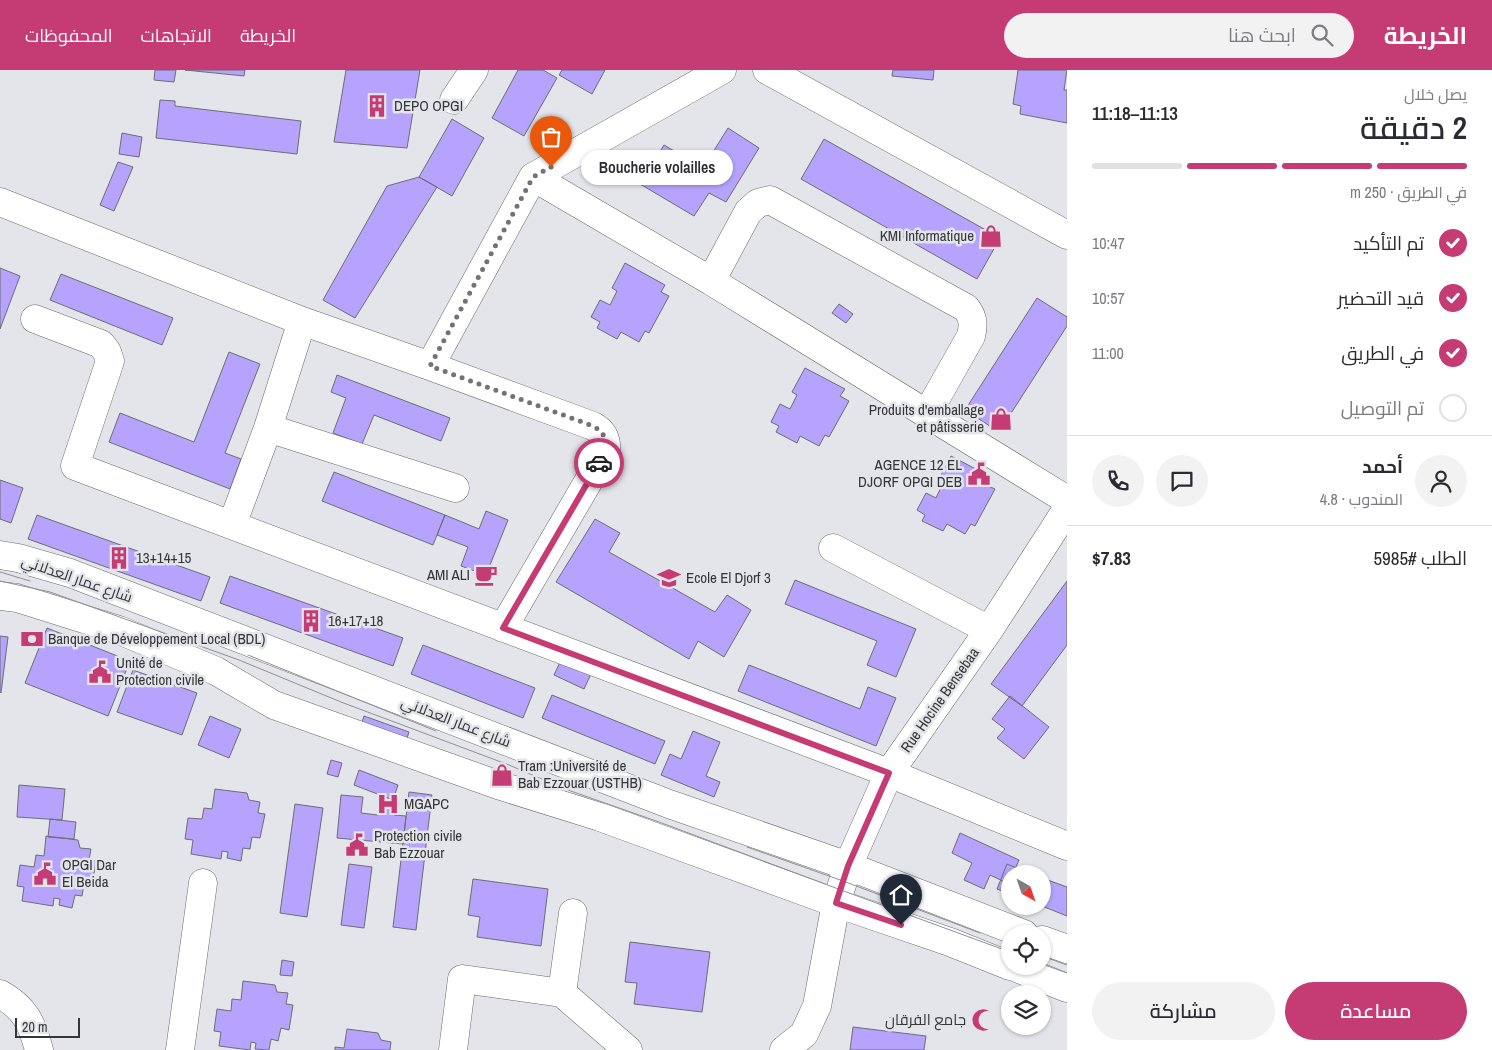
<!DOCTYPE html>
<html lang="ar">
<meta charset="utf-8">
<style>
body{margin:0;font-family:"Archivo Narrow",Cairo,sans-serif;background:#f2f2f3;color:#2b2b33;direction:rtl;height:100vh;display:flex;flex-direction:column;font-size:19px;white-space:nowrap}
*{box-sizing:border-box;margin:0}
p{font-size:16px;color:#7c7c81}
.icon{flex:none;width:28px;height:28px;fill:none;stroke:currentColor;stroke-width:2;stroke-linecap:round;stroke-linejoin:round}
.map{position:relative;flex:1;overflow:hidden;direction:ltr}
.drawer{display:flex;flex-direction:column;background:#fff;width:425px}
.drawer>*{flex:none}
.needle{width:32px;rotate:140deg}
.tools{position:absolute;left:1001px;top:795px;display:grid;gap:10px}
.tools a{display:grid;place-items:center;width:50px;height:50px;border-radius:50%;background:#fff;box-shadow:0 1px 4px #0004;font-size:25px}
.scale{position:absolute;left:15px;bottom:12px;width:65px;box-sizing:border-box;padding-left:5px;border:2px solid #353638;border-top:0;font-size:14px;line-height:18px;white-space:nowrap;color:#353638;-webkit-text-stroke:4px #e4e5ea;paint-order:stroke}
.pin{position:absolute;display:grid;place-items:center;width:42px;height:42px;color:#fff;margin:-51px -21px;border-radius:50% 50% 50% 0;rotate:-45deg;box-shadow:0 0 5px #0007}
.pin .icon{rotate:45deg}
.courier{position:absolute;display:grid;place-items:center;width:50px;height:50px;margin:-25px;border:4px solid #c53b74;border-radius:50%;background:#fff;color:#222;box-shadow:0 1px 6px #0007}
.bubble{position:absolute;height:35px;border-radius:18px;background:#fff;box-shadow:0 1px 4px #0004;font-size:16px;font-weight:600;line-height:35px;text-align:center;direction:rtl}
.head em{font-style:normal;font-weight:600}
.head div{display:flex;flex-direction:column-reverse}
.head{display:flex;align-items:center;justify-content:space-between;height:85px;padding:0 25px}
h1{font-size:32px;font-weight:600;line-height:38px}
.bar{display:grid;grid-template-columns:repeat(4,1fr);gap:8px 5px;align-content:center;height:60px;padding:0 25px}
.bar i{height:6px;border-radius:4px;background:#e1e1e2}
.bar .active{background:#c53b74}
.bar p{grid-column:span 4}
.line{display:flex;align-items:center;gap:12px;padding:0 25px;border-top:1px solid #e1e1e2}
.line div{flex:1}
.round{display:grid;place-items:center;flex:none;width:52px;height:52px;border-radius:26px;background:#f2f2f3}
ol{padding:0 25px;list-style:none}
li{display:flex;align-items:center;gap:15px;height:55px}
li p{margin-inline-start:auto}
li .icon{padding:5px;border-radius:50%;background:#c53b74;color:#fff;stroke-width:4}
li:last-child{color:#7c7c81}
li i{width:28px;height:28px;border:2px solid #e1e1e2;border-radius:50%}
.primary-button{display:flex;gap:10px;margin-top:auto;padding:10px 25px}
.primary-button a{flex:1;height:58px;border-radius:30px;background:#c53b74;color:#fff;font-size:20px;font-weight:600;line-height:58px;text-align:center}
.primary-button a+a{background:#f2f2f3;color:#2b2b33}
header{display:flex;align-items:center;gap:30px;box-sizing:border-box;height:70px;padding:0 25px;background:#c53b74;color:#fff}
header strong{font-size:24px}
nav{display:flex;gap:28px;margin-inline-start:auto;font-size:18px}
.search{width:350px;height:45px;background:#f2f2f3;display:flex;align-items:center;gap:12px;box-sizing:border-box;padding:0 18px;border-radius:28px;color:#7c7c81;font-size:19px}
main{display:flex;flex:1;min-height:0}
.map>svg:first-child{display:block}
.building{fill:#b5a3fd;stroke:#6e6d72}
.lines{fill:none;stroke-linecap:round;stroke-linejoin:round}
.minor-casing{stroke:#6a6b70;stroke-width:29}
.major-casing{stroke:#6a6b70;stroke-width:29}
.minor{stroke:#fff;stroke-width:28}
.major{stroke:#fff;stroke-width:28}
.tram{stroke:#8f9094;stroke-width:1}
.done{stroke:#727376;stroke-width:5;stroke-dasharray:0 9}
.route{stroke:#c53b74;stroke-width:6}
.labels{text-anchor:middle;stroke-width:5;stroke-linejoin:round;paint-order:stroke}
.poi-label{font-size:15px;fill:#353638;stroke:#e4e5ea;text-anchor:start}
.street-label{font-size:15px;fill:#353638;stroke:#e4e5ea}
</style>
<header>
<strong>الخريطة</strong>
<div class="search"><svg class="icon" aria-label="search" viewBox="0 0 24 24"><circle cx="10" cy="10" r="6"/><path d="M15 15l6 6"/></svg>ابحث هنا</div>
<nav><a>الخريطة</a><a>الاتجاهات</a><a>المحفوظات</a></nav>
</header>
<main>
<section class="drawer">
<div class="head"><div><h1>2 دقيقة</h1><p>يصل خلال</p></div><em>11:13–11:18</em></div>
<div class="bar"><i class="active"></i><i class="active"></i><i class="active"></i><i></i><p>في الطريق · 250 m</p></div>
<ol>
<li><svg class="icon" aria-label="check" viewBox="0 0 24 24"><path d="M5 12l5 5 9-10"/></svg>تم التأكيد<p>10:47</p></li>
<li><svg class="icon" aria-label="check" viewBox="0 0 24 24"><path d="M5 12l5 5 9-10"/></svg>قيد التحضير<p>10:57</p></li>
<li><svg class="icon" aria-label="check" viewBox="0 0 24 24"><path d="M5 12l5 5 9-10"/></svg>في الطريق<p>11:00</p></li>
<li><i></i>تم التوصيل</li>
</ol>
<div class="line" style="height:90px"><a class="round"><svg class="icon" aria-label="person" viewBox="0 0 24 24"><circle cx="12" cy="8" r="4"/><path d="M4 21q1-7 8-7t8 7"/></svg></a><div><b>أحمد</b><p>المندوب · 4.8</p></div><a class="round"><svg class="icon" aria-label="chat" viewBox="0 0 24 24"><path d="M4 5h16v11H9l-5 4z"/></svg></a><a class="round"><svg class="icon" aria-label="phone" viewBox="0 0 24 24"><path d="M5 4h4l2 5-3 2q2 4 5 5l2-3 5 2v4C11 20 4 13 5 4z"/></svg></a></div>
<div class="line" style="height:65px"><div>الطلب #5985</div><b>$7.83</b></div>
<div class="primary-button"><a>مساعدة</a><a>مشاركة</a></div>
</section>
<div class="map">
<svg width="1067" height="980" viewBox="0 0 1067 980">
<rect width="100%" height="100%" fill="#e4e5ea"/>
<!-- building -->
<path class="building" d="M155 0H176L174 12 154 10Z
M185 0H245L244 6Z
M346 0H420L407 78 334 72Z
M518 0H543L557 8 524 66 492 48Z
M562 0H605L592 24 559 5Z
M893 0H934L933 10 892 6Z
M1018 0H1067L1064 20H1067V53L1020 44 1021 36 1013 34Z
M160 30 175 31V36L301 51 297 84 156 68Z
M452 49 484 68 452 126 419 107Z
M728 58 759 78 726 132 709 123 694 146 640 114 664 75 703 98Z
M122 63 142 67 139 87 119 84Z
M824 69 1000 168 977 209 801 109Z
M118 92 133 97 114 141 100 135Z
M419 107 437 117 355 248 323 230 387 116Z
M625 193 665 215 661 222 669 226 649 263 645 261 639 272 621 262 617 269 597 258 600 252 591 247 600 230 610 235 617 221 612 218Z
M0 198 20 206 0 259Z
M61 204 173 248 162 275 50 230Z
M1037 228 1067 247V256L999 362 965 340Z
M839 234 853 244 846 253 832 243Z
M229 282 260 294 225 383 241 389 230 419 109 372 120 343 194 372Z
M805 298 845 319 840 326 849 331 829 367 825 365 819 376 800 366 797 373 776 362 779 356 771 352 780 334 790 339 797 325 792 322Z
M337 305 450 348 441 371 374 345 362 374 333 363 346 328 331 322Z
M951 386 991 407 986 415 995 419 975 456 971 454 965 464 947 454 943 461 922 451 925 445 917 440 926 423 936 428 943 413 938 411Z
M334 402 445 445 433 475 322 431Z
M0 410 23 418 11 453 0 449Z
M486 441 508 450 486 505 461 496 468 477 437 465 445 445 479 459Z
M37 445 210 507 201 531 28 469Z
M595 449 620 463 609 482 715 542 727 525 751 540 724 587 698 571 689 589 556 512Z
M230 506 403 568 393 596 220 533Z
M795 510 916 559 896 607 867 595 877 571 785 534Z
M1067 511V575L1022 636 991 614Z
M47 558 130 591 108 646 25 613Z
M0 566 8 567 1 623 0 622Z
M423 575 535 618 523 648 411 604Z
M561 590 591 604 584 619 554 605Z
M749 595 860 639 868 617 896 628 876 676 738 621Z
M133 600 197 623 182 665 117 642Z
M552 625 665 671 655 694 542 648Z
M1010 626 1049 657 1024 689 997 668 1005 659 992 649Z
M210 646 241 659 229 688 198 675Z
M364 646 409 662 407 668 362 652Z
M693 661 720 672 706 706 720 712 714 727 661 705 670 684 681 689Z
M331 690 342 693 338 707 327 704Z
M359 700 398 715 393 730 354 715Z
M19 715 65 719 62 750 17 747Z
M215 719 247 723 249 730 260 732 258 743 265 744 260 768 252 767 250 779 243 778 241 791 227 788 228 782 222 781 221 789 191 784 193 770 185 769 188 748 202 749 204 738 212 739Z
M409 722 432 725 416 860 393 857Z
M341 725 363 727 361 743 378 745 380 733 394 734V745L406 746 403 774 337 768Z
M295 734 323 738 307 847 280 843Z
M50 749 76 752 74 769 48 767Z
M960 763 1019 790 1013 804H1010L1009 814 990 805 984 819 964 810 972 793 952 783Z
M46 766 78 770 80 778 91 779 89 790 96 791 92 816 84 814 82 826 75 825 72 838 59 835 60 829 54 828 53 836 22 831 24 817 17 816 20 795 34 797 36 785 44 786Z
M349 794 372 797 364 858 341 855Z
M1007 794 1031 804H1010V824L997 819Z
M1042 808 1067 817V846L1042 836Z
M473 809 548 819 541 876 477 867 480 847 468 845Z
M630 872 710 882 702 942 634 934 637 913 625 912Z
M282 890 294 892 292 906 280 905Z
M243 911 275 915 277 922 288 923 286 934 293 935 289 960 281 958 278 971 271 969 269 980 255 979 256 973 251 972 250 980 219 976 221 962 214 961 217 939 231 941 232 929 241 930Z
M853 957 926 966 924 980H850Z
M347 959 378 963 381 970 391 972 390 980H335V977L344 978Z"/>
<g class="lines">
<defs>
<path id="minor" d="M767 0 1067 165
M454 30 474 0
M533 107 711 211 1067 430
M0 132 302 251 430 296 593 356C604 362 607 369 606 381L503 558
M711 211 748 142 758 133 770 130 966 238C973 247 974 254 971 266L927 344
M35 249 101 274 107 282 110 291 75 396 889 703 1067 776
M430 296 533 107 722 0
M268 358 455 418
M232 455 268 358 302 251
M833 478 989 560
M562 923 573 843
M0 924C25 938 32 953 39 980
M180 980 203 813
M453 980 462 909 562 923 628 980
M784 980 804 964 817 936 836 833 848 796 889 703 989 560 1067 439"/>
<path id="major" d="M0 485 18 488 70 503 669 734 848 796 1024 864
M0 526 17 528 119 560 216 601 274 635 501 716 600 747 836 833 950 872 1010 896
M1042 870 1067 879
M1012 896 1067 918"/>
</defs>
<!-- minor casing -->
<use href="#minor" class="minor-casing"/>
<!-- major casing -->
<use href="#major" class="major-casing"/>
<!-- minor -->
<use href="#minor" class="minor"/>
<!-- major -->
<use href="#major" class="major"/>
<!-- tram -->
<path class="tram" d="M0 502 30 511
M0 511 50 522 239 590 341 632 509 695 565 719 659 752 841 820 1010 882
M248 585 436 661
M747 777 843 811 980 863
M1042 886 1067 895
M1042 894 1067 903"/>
</g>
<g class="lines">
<!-- done -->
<path class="done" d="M551 97 533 107 430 296 593 356C611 367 608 378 599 393"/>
<!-- route -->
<path class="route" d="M599 393 503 558 889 703 848 796 836 833 901 855"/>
</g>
<!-- icons -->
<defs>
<symbol id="building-bare" viewBox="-9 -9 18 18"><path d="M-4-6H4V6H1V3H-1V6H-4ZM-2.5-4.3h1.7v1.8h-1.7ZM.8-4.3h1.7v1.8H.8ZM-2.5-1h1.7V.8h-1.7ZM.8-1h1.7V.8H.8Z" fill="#c53b74" stroke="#e4e5ea" stroke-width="2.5" paint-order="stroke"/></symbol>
<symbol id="shop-bare" viewBox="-9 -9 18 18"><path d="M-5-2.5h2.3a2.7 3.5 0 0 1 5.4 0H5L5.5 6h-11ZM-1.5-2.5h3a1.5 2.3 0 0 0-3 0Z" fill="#c53b74" stroke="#e4e5ea" stroke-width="2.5" paint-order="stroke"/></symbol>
<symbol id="civic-bare" viewBox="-9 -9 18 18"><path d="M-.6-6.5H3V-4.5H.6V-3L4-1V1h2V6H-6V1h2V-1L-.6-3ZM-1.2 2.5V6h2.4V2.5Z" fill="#c53b74" stroke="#e4e5ea" stroke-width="2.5" paint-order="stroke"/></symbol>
<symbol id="cafe-bare" viewBox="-9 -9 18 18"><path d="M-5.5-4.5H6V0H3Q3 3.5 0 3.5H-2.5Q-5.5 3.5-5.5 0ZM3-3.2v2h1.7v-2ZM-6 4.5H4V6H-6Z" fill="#c53b74" stroke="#e4e5ea" stroke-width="2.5" paint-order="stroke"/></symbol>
<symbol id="school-bare" viewBox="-9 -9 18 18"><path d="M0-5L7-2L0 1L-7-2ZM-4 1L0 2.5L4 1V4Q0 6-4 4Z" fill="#c53b74" stroke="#e4e5ea" stroke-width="2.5" paint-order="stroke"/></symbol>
<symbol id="bank-bare" viewBox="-9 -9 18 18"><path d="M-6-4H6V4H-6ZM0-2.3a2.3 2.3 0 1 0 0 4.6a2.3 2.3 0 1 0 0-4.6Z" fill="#c53b74" stroke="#e4e5ea" stroke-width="2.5" paint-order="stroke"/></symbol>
<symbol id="hospital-bare" viewBox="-9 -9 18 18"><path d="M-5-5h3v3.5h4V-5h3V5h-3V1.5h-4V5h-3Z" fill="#c53b74" stroke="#e4e5ea" stroke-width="2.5" paint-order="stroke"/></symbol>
<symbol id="mosque-bare" viewBox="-9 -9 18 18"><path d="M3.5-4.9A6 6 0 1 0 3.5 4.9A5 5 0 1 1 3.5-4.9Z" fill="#c53b74" stroke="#e4e5ea" stroke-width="2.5" paint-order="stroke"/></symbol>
</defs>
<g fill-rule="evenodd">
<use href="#building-bare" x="361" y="20" width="32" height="32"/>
<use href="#shop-bare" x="975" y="150" width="32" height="32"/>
<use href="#shop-bare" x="985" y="333" width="32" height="32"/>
<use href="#civic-bare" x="963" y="388" width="32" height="32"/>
<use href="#building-bare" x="103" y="472" width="32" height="32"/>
<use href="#cafe-bare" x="470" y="489" width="32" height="32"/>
<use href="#school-bare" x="653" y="492" width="32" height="32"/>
<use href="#building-bare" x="295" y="535" width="32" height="32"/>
<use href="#bank-bare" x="16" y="553" width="32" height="32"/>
<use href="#civic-bare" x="84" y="586" width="32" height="32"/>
<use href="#shop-bare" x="486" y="689" width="32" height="32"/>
<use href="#hospital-bare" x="372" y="718" width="32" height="32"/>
<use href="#civic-bare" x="341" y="759" width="32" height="32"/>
<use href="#civic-bare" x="29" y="788" width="32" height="32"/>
<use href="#mosque-bare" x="967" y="934" width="32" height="32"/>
</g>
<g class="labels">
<!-- poi labels -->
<g class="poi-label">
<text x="394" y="41">DEPO OPGI</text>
<text x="974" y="171" text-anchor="end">KMI Informatique</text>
<text x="984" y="345" text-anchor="end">Produits d'emballage<tspan x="984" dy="17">et pâtisserie</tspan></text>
<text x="962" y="400" text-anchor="end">AGENCE 12 EL<tspan x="962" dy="17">DJORF OPGI DEB</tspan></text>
<text x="136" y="493">13+14+15</text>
<text x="470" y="510" text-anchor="end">AMI ALI</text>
<text x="686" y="513">Ecole El Djorf 3</text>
<text x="328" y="556">16+17+18</text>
<text x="48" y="574">Banque de Développement Local (BDL)</text>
<text x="116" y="598">Unité de<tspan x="116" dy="17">Protection civile</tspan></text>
<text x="518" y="701">Tram :Université de<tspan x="518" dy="17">Bab Ezzouar (USTHB)</tspan></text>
<text x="404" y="739">MGAPC</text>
<text x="374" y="771">Protection civile<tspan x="374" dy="17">Bab Ezzouar</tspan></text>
<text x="62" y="800">OPGI Dar<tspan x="62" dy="17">El Beida</tspan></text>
<text x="966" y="955" text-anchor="end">جامع الفرقان</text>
</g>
<!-- street labels -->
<g class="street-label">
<text transform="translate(77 509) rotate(19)" y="5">شارع عمار العدلاني</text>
<text transform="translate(940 630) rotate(-55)" y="5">Rue Hocine Bensebaa</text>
<text transform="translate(456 652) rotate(21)" y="5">شارع عمار العدلاني</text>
</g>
</g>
</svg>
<div class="tools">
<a><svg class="needle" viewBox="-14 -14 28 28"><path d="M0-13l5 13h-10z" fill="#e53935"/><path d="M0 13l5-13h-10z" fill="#7c7c81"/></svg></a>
<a><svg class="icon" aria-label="locate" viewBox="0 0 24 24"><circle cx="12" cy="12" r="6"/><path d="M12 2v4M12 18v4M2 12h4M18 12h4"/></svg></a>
<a><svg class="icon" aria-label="layers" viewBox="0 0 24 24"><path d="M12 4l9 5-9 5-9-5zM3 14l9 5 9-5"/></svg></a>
</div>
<div class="scale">20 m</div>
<div class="pin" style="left:551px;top:97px;background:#ea580c"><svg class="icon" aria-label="bag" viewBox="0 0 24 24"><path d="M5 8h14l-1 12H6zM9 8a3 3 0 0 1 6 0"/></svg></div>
<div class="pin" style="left:901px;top:855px;background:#1f2937"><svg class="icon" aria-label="home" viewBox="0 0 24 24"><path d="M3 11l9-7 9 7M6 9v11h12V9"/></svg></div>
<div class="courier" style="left:599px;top:393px"><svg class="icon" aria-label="car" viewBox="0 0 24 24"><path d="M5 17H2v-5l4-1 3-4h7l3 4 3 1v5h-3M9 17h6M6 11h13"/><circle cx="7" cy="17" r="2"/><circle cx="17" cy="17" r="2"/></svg></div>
<div class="bubble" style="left:581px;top:80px;width:152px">Boucherie volailles</div>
</div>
</main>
